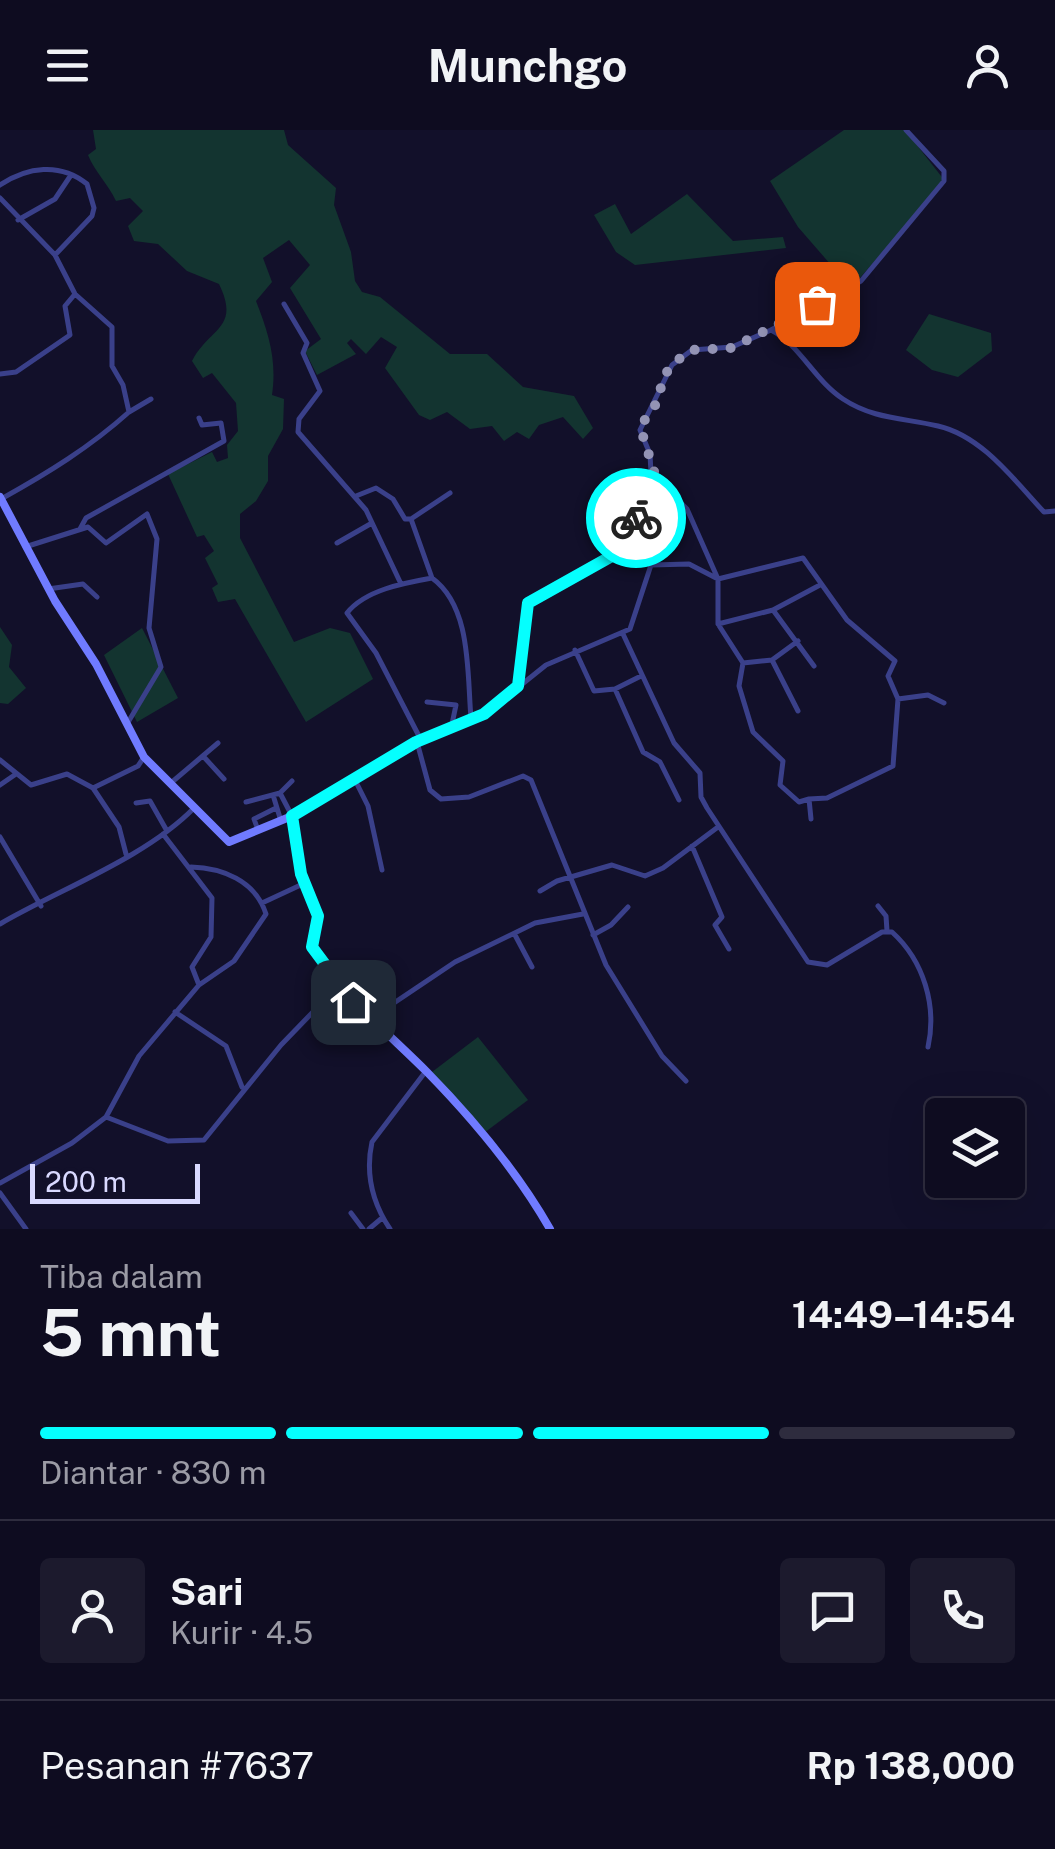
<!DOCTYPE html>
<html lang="id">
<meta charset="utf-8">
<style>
body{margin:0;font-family:"Public Sans",sans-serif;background:#1c1a2d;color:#f1f3f6;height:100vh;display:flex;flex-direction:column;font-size:38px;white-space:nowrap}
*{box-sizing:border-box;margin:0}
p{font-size:32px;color:#9b9ba5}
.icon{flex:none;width:55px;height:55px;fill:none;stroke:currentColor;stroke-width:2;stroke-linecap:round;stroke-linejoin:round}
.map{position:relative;height:1099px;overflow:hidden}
.panel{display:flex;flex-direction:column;background:#0e0c20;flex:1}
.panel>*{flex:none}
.buttons{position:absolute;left:925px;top:968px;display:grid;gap:20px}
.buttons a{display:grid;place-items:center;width:100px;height:100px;border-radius:10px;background:#0e0c20;box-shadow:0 10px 40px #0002,0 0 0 2px #2e2c3e;font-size:50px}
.scale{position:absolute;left:30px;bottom:25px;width:170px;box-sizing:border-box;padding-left:10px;border:5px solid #d9d9ff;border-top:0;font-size:28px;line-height:35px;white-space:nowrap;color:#d9d9ff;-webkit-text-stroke:8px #12102a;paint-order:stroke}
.pin{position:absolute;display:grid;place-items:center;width:85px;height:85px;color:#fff;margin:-42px;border-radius:20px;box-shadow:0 5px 15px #0006}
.courier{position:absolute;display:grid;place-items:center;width:100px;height:100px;margin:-50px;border:8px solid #05fffe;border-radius:50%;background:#fff;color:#222;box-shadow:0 2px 12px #0007}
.summary em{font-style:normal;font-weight:700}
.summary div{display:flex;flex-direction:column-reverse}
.summary{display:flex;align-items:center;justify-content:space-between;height:170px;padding:0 40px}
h1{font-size:65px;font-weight:700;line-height:75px}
.bar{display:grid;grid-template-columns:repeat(4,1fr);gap:15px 10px;align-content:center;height:120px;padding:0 40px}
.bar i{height:12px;border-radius:8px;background:#2e2c3e}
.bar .active{background:#05fffe}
.bar p{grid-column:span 4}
.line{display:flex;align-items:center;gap:25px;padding:0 40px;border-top:2px solid #2e2c3e}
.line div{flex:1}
.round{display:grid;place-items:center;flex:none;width:105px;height:105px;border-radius:10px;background:#1c1a2d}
header{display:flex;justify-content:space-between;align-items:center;height:130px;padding:0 40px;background:#0e0c20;font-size:45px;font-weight:700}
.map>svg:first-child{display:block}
.green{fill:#133430}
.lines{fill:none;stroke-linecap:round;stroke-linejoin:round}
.street{stroke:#3a408a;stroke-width:5}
.secondary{stroke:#707bff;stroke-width:8}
.done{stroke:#9393b4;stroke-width:10;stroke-dasharray:0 18}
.route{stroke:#05fffe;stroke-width:12}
</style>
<header><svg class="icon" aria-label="menu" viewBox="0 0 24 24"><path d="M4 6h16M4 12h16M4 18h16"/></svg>Munchgo<svg class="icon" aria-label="person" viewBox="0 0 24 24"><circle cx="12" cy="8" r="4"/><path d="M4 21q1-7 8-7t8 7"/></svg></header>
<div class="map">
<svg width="1055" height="1099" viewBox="0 0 1055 1099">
<rect width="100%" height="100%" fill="#12102a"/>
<!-- green -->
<path class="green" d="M93 0H284L288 15 336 58 334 75 351 122 355 151 362 162 380 167 450 224H487L523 257 574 266 593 298 583 309 563 287 539 295 529 309 517 302 504 311 492 296 470 299 447 282 430 290 419 285 385 238 397 217 381 207 366 224 351 209 347 213 356 224 317 245 305 221 321 209 290 158 310 135 289 110 263 128 272 152 256 171C269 204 277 231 272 265L284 269 283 299 268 326V351L256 371 240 384V408L294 512 330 498 350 503 373 549 306 592 235 469 218 472 212 458 218 454 205 428 214 421 204 405 197 407 168 344 212 322 217 332 228 328 227 315 238 301 236 273 212 243 203 248 192 231C209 198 241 199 219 154L187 141 158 114 134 111 128 96 143 81 130 68 116 71C108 54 95 42 88 25L96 19Z
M844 0H905L945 51 851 158 798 97 770 51Z
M687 64 733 111 783 107 786 118 635 135 616 122 594 85 615 74 631 104Z
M929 184 991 203 992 221 958 247 932 240 906 220Z
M0 497 12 515 9 537 26 558 8 574 0 573Z
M142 498 178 568 137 592 104 525Z
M478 907 528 970 484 1003 432 942Z"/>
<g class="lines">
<!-- street -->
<path class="street" d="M0 55C27 37 60 32 87 54L94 78 92 86 55 125
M0 68 55 125 75 164 112 197V236L123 255 129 282C90 317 48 343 1 369
M18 90 55 69 71 45
M284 174 307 213 303 223 320 261 299 289 298 302 366 380 401 454
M771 200C800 215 815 251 843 269 873 289 904 288 938 296 982 306 1014 350 1044 382L1055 381
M0 244 16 242 70 205 65 176 75 164
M129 282 151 269
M652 363 677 369 687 379 718 449V494L743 533 739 556 753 602 783 631 780 655 799 672 809 669 811 689
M356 366 376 358 393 369 405 389H411
M599 380 617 404 637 397
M80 399 86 388 224 311 221 293 202 295 199 288
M337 413 372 393
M25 417 88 397 106 413 147 384 157 409 149 498 161 537 127 594
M651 435 689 434 718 449 803 428 847 490 895 531 888 546 898 569 893 636 827 668 809 669
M432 448 411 389 450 363
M48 459 83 454 97 467
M773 480 814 536
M718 494 773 480 820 455
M623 504 674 613 700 643 701 667 707 678 808 832 827 835 882 802H892C924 831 937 876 928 917
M575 520 594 561 615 559 641 546
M772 530 798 581
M743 533 772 530 798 511
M518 555 528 473 643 409
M615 559 643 622 660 632 679 670
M898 569 928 565 944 573
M427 572 456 575 452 594
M421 610 376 523 347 483C365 460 404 453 432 448 472 477 467 544 471 588
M417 612 430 660 441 669 469 667 523 646 531 650 606 835 662 926 686 951
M203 626 224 649
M0 630 31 655 67 644 93 658
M354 648 368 676 382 740
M172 652 218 613
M0 655 16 644
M280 663 292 651
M273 665 281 691
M246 672 280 663 292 686 416 612 485 584 546 535 630 499 651 435 636 389 652 363 650 324 640 300 672 235 692 220 732 217 771 200 861 151 944 51V41L906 0
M136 673 150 671 167 701
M258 700 254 689 276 678
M163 704 212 768 211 807 192 837 199 855
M0 707 41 776
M692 716 722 787 715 795 729 819
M126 724 119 697 93 658 138 636 144 627
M191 737C222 738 255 750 266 784L234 831 199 855 139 926 106 987 168 1011 204 1010 281 915 339 855
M540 761 557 751 612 735 645 746 663 738 718 697
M262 773 305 753
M878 776 886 786 887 801
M0 794C60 759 145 728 194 678
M515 805 532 837
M593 805 611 795 628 777
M175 882 226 916 242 957
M370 889 455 832 535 793 583 784
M0 1053 72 1013 106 987
M0 1063 26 1099
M351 1083 363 1099
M369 1099 382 1088
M390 1099C372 1072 365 1044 372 1012L426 941"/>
<!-- secondary -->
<path class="secondary" d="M0 367 55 471 96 534 144 627 229 712 292 686 301 744 318 786 313 817C343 867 386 901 427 942 472 988 518 1043 550 1099"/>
</g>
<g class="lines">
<!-- done -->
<path class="done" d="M636 388C639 376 646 379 652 370 665 346 640 316 642 294L656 274 665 244 682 226 692 220 732 218 817 174"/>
<!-- route -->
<path class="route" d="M353 872 312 817 318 786 301 744 292 686 416 612 484 584 518 556 528 473 644 408 636 388"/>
</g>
</svg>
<div class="buttons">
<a><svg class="icon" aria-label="layers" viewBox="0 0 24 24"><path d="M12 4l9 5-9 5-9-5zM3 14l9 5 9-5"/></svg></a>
</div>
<div class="scale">200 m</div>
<div class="pin" style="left:817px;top:174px;background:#ea580c"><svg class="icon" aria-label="bag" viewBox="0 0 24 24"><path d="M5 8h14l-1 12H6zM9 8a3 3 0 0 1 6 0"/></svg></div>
<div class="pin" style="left:353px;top:872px;background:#1f2937"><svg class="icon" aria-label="home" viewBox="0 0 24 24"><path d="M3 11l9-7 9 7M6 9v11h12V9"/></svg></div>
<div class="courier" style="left:636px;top:388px"><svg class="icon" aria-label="bike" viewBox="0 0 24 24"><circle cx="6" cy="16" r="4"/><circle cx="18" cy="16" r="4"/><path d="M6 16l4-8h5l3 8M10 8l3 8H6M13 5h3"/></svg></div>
</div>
<section class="panel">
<div class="summary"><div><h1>5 mnt</h1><p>Tiba dalam</p></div><em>14:49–14:54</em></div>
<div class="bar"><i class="active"></i><i class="active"></i><i class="active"></i><i></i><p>Diantar · 830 m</p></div>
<div class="line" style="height:180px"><a class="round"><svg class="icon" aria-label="person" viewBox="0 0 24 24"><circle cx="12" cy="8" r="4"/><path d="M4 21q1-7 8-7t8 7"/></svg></a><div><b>Sari</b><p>Kurir · 4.5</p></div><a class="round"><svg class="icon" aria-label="chat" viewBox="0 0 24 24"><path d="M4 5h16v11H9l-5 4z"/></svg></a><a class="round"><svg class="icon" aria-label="phone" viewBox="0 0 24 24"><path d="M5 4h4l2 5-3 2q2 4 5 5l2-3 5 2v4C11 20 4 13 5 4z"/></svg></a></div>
<div class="line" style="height:130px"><div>Pesanan #7637</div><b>Rp 138,000</b></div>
</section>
